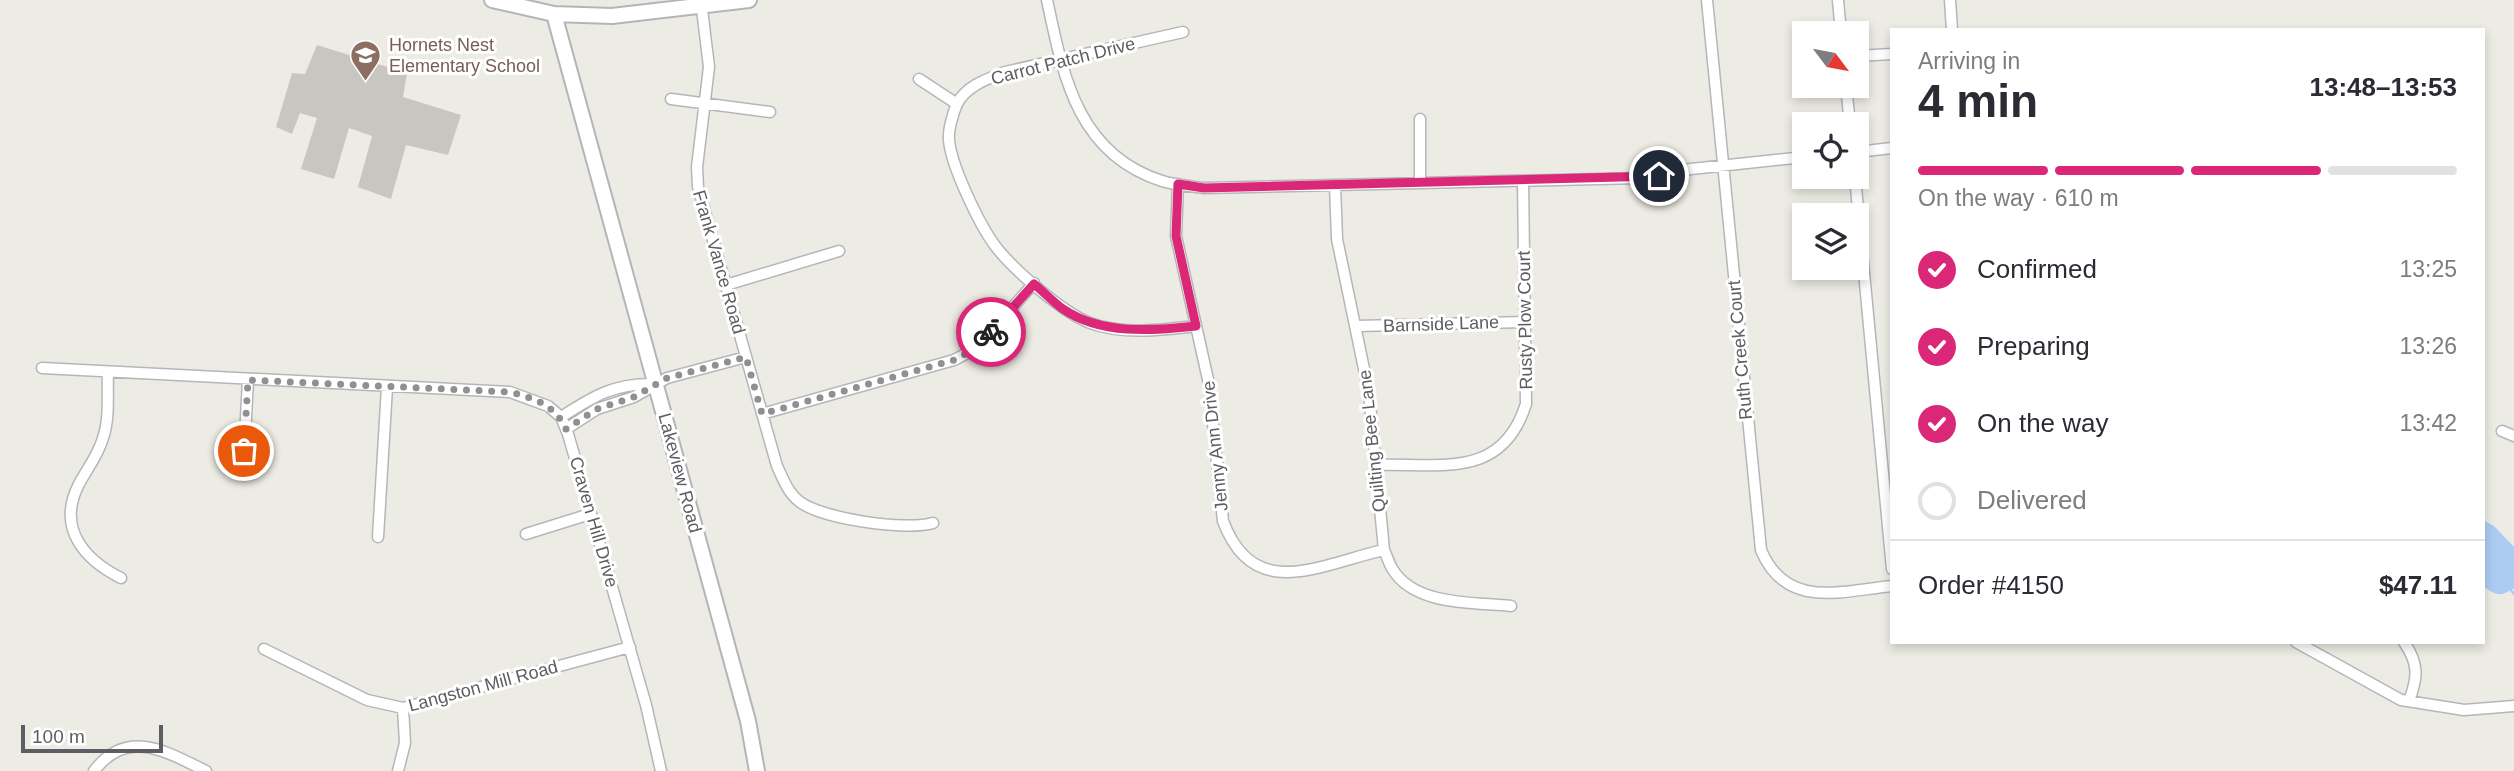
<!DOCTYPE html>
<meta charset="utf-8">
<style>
body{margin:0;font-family:Helvetica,sans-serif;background:#f2f2f3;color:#2b2b33;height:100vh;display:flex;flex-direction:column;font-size:26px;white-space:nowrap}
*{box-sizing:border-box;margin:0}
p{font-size:23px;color:#7c7c81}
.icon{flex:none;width:38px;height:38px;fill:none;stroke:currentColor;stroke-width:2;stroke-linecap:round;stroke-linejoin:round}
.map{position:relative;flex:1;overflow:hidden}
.sheet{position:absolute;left:1890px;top:28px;width:595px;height:616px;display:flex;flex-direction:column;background:#fff;border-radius:0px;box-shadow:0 4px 10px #0003}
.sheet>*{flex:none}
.needle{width:46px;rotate:122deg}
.buttons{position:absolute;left:1792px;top:21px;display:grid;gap:14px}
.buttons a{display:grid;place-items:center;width:77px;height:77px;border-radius:0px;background:#fff;box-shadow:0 4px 10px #0003;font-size:35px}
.scale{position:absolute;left:21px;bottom:18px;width:142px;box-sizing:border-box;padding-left:7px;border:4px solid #5c5e63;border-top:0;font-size:19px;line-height:24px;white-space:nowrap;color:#5c5e63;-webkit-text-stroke:5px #fff;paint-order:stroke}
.pin{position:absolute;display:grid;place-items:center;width:60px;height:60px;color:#fff;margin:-30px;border:4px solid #fff;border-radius:50%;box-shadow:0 2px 7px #0007}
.courier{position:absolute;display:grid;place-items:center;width:70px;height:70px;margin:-35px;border:5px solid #db2777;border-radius:50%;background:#fff;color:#222;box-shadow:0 2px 9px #0007}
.overview em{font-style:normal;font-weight:600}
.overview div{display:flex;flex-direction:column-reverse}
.overview{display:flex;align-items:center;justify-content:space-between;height:119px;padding:0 28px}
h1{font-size:46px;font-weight:600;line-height:52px}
.bar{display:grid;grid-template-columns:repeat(4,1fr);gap:10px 7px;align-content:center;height:84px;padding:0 28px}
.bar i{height:9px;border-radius:5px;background:#e1e1e2}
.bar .selected{background:#db2777}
.bar p{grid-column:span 4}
.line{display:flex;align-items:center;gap:18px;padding:0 28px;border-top:2px solid #e1e1e2}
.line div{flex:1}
ol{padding:0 28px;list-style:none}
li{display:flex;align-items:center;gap:21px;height:77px}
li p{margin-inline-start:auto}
li .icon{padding:7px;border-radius:50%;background:#db2777;color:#fff;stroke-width:4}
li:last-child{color:#7c7c81}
li i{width:38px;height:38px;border:4px solid #e1e1e2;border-radius:50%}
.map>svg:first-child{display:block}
.water{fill:#adccf4}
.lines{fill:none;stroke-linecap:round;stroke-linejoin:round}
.stream{stroke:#adccf4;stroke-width:2.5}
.building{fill:#c8c6c1}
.street-casing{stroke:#b4b6ba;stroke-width:13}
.secondary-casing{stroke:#b3b5ba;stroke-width:18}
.street{stroke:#fff;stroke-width:10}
.secondary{stroke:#fff;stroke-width:14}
.done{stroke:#8f9090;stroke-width:7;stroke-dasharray:0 12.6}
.route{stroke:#db2777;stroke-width:9}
.labels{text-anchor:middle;stroke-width:6;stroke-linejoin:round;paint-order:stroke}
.education-label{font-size:18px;fill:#785e54;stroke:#fff;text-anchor:start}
.street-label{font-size:18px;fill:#5c5e63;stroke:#fff}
</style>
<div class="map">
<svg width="2514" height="771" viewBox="0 0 2514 771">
<rect width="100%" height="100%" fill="#edece4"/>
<!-- water -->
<path class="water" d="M2483 520 2494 526 2514 547V588C2501 597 2496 596 2483 586Z"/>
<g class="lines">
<!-- stream -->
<path class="stream" d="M2511 590 2514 594"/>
</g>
<!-- building -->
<path class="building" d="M317 45 407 73 403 97 461 115 448 155 406 145 391 199 358 187 372 136 349 128 334 179 301 169 317 118 300 113 292 134 276 127 292 73 305 74Z"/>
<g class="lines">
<defs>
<path id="street" d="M1047 0C1063 75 1077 154 1162 181 1175 185 1190 186 1204 188L1640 178 1691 169 1804 157
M1707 0 1761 550C1786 610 1841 591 1892 586
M1838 0 1841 33
M1950 0 1952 30
M701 1 709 67 697 167 698 187 777 466C783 479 788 493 800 502 823 519 906 531 933 523
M1183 32 1005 72C987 79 966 86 957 104 953 113 948 130 949 140 951 166 980 226 996 247 1014 270 1062 312 1090 323 1122 335 1163 330 1196 326
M1857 56 1892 54
M919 79 957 104
M1846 86 1850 124
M671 99 770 112
M1420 119V183
M1857 152 1892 148
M1855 177 1892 569
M1178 184 1176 236 1209 384 1223 521C1254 604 1320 564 1384 550
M1335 185 1337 239 1369 393 1384 550C1387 556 1389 564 1393 570 1416 606 1473 602 1511 606
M726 285 839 251
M1357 326 1525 322
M42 368 510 392 548 406 561 417 568 434 646 705 661 771
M108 373C107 393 110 418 103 438 98 456 86 470 78 486 57 529 85 560 121 578
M762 414 954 360 977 348 1034 283
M561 417C594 396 614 383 655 384
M566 429 597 409 634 397 667 378 746 357
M2502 431 2514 436
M1376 465C1441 463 1502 480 1526 404L1523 181
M243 475 248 380
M526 534 590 514
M378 537 387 387
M2296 642 2401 700 2464 710 2514 706
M2404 642C2419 664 2418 677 2409 701
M264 649 367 700 403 708 630 647
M94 771C127 727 167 752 206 771
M398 771 405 743 403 708"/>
<path id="secondary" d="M492 0 554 14 612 16 749 0
M554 14 748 721 757 771"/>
</defs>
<!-- street casing -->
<use href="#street" class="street-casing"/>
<!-- secondary casing -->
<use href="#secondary" class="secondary-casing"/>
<!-- street -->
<use href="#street" class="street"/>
<!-- secondary -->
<use href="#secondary" class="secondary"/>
</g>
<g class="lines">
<!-- done -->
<path class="done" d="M244 451 248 380 510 392C534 398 555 405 566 429L597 409 634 397 667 378 746 357 762 414 954 360 977 348 991 332"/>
<!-- route -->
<path class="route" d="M991 332 1034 284C1044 292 1053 302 1063 309 1101 335 1152 331 1196 326L1176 236 1178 184 1204 188 1659 176"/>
</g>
<!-- icons -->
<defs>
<symbol id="school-pin" viewBox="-11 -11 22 30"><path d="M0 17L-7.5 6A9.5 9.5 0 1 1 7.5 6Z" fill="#8d6e63" stroke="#fff"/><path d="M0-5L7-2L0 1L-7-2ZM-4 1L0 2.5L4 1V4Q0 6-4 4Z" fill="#fff"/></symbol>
</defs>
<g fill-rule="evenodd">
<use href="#school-pin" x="348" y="38" width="35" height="47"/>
</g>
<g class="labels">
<!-- education labels -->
<g class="education-label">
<text x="389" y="51">Hornets Nest<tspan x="389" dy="21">Elementary School</tspan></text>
</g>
<!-- street labels -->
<g class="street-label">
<text transform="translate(1063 61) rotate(-14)" y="6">Carrot Patch Drive</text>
<text transform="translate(719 262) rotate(74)" y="6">Frank Vance Road</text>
<text transform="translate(1525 320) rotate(-91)" y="6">Rusty Plow Court</text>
<text transform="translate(1441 324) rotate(-2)" y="6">Barnside Lane</text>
<text transform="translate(1740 350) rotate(-95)" y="6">Ruth Creek Court</text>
<text transform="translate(1372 441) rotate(-96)" y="6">Quilting Bee Lane</text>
<text transform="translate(1215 446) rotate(-96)" y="6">Jenny Ann Drive</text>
<text transform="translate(680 473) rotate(75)" y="6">Lakeview Road</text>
<text transform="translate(594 522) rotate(74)" y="6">Craven Hill Drive</text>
<text transform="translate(483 686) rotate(-15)" y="6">Langston Mill Road</text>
</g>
</g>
</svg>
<div class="buttons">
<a><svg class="needle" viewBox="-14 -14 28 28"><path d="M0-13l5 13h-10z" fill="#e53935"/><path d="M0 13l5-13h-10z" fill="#7c7c81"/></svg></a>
<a><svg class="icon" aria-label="locate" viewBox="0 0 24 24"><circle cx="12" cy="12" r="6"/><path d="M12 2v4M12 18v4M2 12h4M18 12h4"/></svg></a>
<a><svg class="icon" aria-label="layers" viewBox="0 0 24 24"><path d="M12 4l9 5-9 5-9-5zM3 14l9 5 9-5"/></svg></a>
</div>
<div class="scale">100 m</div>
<div class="pin" style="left:244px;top:451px;background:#ea580c"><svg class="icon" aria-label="bag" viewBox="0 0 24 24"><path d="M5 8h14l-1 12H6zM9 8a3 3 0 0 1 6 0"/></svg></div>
<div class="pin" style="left:1659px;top:176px;background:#1f2937"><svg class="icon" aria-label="home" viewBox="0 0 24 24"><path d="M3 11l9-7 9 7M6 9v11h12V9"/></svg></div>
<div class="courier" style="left:991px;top:332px"><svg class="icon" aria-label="bike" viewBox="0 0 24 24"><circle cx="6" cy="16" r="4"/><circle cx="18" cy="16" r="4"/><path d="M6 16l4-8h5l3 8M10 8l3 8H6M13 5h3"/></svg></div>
<section class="sheet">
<div class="overview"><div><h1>4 min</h1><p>Arriving in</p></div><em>13:48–13:53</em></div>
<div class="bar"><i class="selected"></i><i class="selected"></i><i class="selected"></i><i></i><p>On the way · 610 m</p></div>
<ol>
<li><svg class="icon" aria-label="check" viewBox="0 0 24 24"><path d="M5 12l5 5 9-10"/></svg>Confirmed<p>13:25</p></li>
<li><svg class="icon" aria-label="check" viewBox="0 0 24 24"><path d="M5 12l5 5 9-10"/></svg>Preparing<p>13:26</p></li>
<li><svg class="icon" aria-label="check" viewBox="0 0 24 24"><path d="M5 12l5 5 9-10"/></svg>On the way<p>13:42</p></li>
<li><i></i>Delivered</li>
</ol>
<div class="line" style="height:91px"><div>Order #4150</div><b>$47.11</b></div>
</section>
</div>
